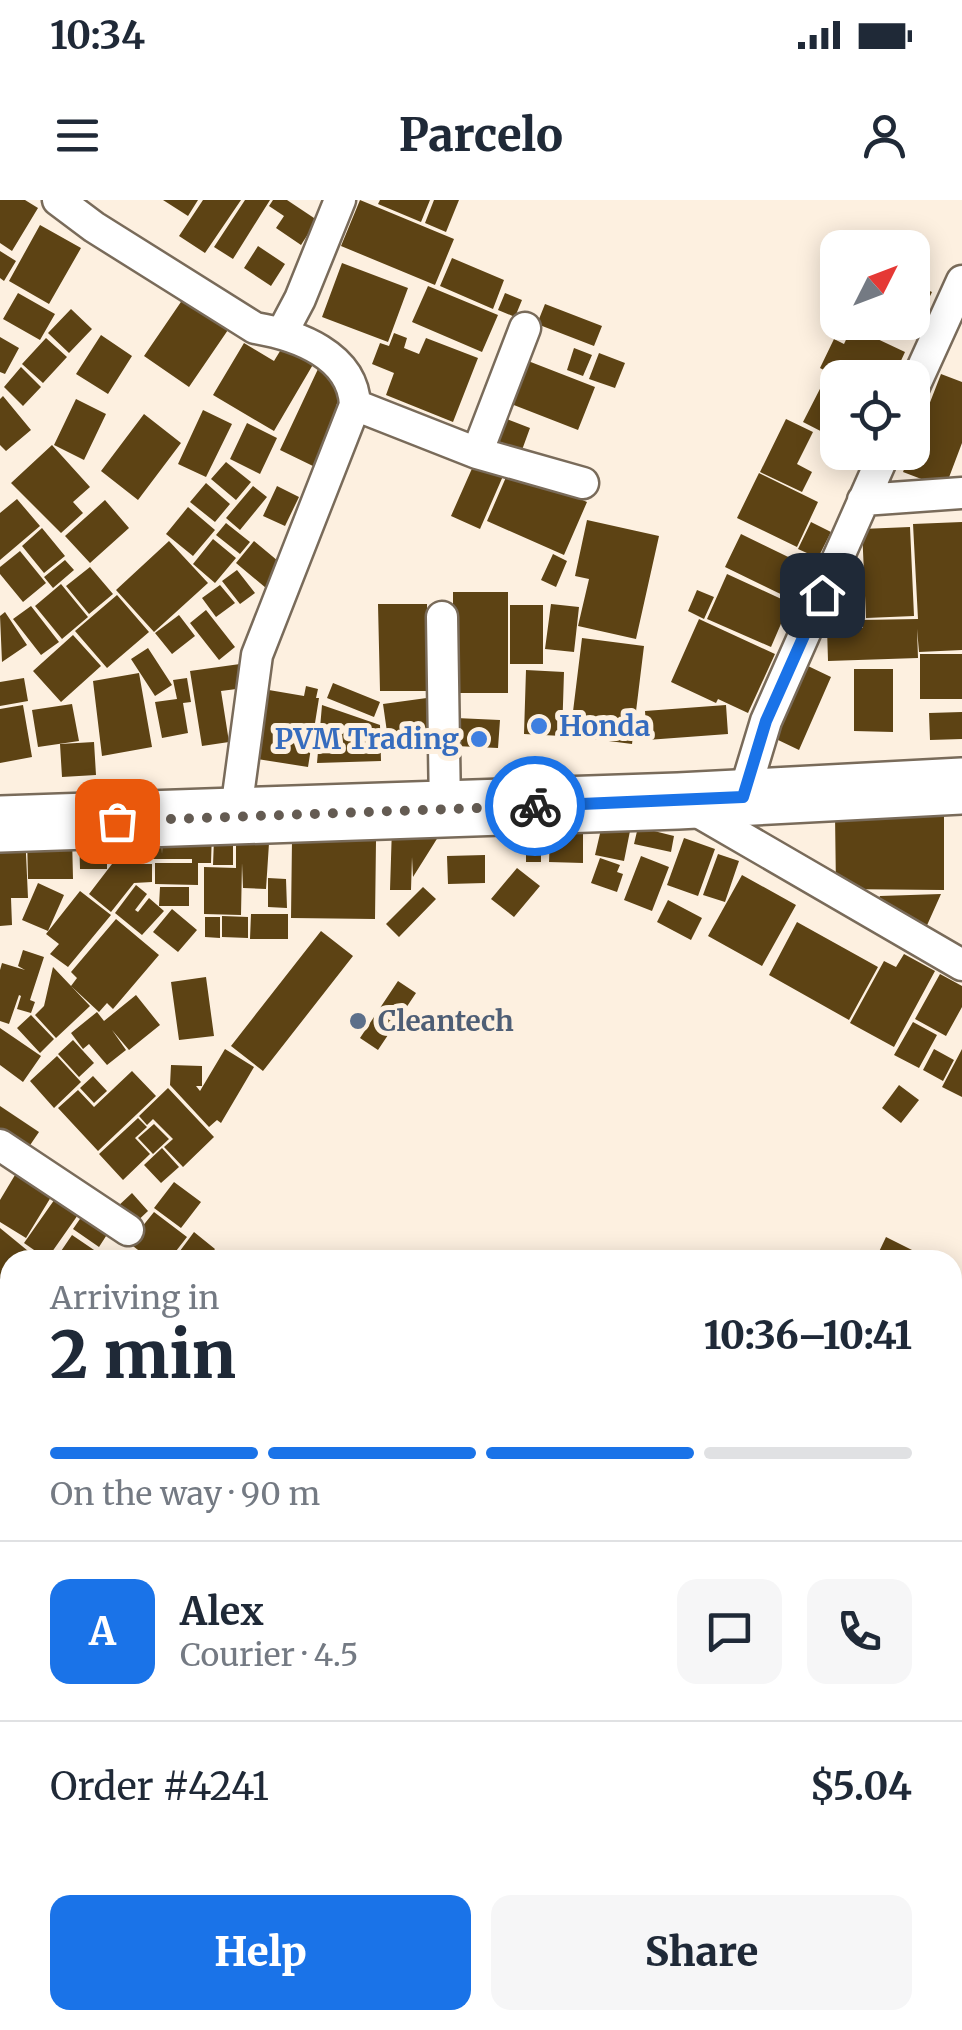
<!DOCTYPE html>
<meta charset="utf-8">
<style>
body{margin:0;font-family:Merriweather,serif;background:#f6f6f7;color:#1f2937;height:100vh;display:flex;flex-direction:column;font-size:38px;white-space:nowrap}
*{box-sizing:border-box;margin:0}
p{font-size:32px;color:#747a83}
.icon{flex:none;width:55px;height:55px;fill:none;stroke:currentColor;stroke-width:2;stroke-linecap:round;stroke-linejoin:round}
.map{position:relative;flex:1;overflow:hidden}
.sheet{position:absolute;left:0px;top:1050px;width:962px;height:780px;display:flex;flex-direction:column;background:#fff;border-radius:30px 30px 0 0;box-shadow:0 5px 25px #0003}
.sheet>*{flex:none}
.needle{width:65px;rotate:48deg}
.fabs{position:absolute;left:820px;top:30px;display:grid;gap:20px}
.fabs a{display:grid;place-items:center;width:110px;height:110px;border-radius:20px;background:#fff;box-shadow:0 5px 25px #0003;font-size:50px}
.pin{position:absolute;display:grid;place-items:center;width:85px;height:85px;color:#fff;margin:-42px;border-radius:20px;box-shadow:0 5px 15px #0006}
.courier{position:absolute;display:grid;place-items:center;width:100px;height:100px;margin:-50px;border:8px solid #1a73e8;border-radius:50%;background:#fff;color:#222;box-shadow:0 2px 12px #0007}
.summary em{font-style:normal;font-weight:800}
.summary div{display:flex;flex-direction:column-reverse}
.summary{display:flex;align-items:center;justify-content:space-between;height:170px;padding:0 50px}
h1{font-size:65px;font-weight:800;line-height:75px}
.bar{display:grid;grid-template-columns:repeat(4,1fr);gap:15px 10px;align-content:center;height:120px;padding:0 50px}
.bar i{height:12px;border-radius:8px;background:#e0e1e3}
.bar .active{background:#1a73e8}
.bar p{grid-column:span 4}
.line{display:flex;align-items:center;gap:25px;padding:0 50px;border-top:2px solid #e0e1e3}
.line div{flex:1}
.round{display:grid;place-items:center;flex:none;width:105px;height:105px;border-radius:20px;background:#f6f6f7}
.cta{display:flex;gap:20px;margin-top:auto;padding:20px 50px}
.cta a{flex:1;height:115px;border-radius:20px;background:#1a73e8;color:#fff;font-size:40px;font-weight:800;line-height:115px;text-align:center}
.cta a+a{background:#f6f6f7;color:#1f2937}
.status{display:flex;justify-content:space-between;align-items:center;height:70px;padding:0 50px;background:#fff;direction:ltr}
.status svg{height:28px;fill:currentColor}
header{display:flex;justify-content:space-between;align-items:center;height:130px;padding:0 50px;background:#fff;font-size:45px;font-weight:800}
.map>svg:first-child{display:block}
.building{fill:#5d4314}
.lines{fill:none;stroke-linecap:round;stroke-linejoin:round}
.street-casing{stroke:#796b5a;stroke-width:35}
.highway-casing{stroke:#796b5a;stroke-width:60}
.street{stroke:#fff;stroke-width:30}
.highway{stroke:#fff;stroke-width:55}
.done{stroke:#645b52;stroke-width:10;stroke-dasharray:0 18}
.route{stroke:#1a73e8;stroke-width:12}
.shop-dot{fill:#3f7fe0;stroke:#fdf0e0;stroke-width:4}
.service-dot{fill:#5c6f8a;stroke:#fdf0e0;stroke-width:4}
.labels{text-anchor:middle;stroke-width:10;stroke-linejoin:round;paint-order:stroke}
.shop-label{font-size:28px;font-weight:bold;fill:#366cbe;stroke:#fdf0e0;text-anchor:start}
.service-label{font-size:28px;font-weight:bold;fill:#4e5e75;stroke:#fdf0e0;text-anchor:start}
</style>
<div class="status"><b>10:34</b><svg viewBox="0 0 49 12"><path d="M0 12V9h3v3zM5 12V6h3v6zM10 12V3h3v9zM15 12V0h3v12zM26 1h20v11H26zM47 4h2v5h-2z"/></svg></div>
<header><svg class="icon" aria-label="menu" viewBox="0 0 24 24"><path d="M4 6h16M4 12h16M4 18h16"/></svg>Parcelo<svg class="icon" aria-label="person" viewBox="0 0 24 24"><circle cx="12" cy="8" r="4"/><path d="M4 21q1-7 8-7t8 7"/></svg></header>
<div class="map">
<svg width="962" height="1830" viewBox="0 0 962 1830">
<rect width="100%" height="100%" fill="#fdf0e0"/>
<!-- building -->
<path class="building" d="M0 0H25L38 8 12 51 0 43Z
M163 0H198L188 16Z
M203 0H241L205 53 179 36Z
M245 0H270L233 59 214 47Z
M273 0H287L317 20 301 45 276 28 284 16 269 6Z
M360 0 454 39 435 85 341 46Z
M380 0H430L421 22 378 4Z
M434 0H459L446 32 425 23Z
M40 25 81 48 49 104 9 81Z
M258 46 285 64 271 86 244 68Z
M0 51 16 61 4 81 0 78Z
M452 58 504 80 493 109 440 86Z
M342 63 408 88 388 142 322 117Z
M912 83 932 92 909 140 873 122H912Z
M428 86 498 115 482 152 412 122Z
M18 93 55 114 40 140 3 119Z
M505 93 522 100 515 117 498 110Z
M185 96 230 127 189 187 144 156Z
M545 104 602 126 594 146 537 124Z
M71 109 92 129 69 153 48 133Z
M852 127 905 152 893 178H839L820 168 834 139 844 144Z
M394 133 407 138 404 148 419 154 426 138 478 158 453 222 386 195 394 173 372 164 380 143 389 146Z
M101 135 132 156 108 194 76 174Z
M0 137 19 148 5 174 0 172Z
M46 138 67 157 43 183 22 164Z
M288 138 318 156 274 231 213 195 244 143 274 161Z
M574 148 592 155 583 176 567 170Z
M599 153 625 163 615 188 589 179Z
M523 159 595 187 578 230 506 202Z
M21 167 41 187 23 206 4 187Z
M318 169 347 183 336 206 342 209 315 267 280 250Z
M941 174 962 182V243L945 288 903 272Z
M824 181 838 188V240L803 222Z
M3 196 31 230 6 251 0 245V199Z
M76 199 106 214 84 260 54 245Z
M203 210 232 224 206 277 178 264Z
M144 214 181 243 138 300 101 271Z
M499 216 530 228 522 250 490 238Z
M786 219 813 232 797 264 812 272 802 292 760 272Z
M247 223 277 238 260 274 230 259Z
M52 245 90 287 73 302 83 313 61 333 11 283Z
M226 262 251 282 236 300 211 279Z
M474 264 503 276 480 329 451 316Z
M510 268 587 302 564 355 487 321Z
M759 273 818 302 797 347 737 318Z
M206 283 230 304 215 322 190 302Z
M253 286 267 297 240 330 226 318Z
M277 286 299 297 285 326 263 316Z
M17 299 40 326 0 360V313Z
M105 300 129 328 90 363 65 336Z
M188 307 215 330 193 356 166 334Z
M587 320 659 336 636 439 578 426 589 379 575 376Z
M811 322 831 332 818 358 798 349Z
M962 322V450L919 452 917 429 918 458 828 461 827 428H863L862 420 918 419 913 324Z
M226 323 250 342 240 354 216 335Z
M910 327 914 416 866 418 862 329Z
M42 328 65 356 44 373 22 346Z
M741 334 815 370 799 403 725 367Z
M213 339 236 358 215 383 193 364Z
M169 341 208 383 154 432 116 390Z
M254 341 284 366 266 388 236 363Z
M20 351 46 383 23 402 0 374V367Z
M553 354 567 361 556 387 541 380Z
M65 360 74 370 53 388 44 377Z
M90 367 113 394 89 414 66 386Z
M237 370 255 393 240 404 222 381Z
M727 374 790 403 771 447 707 419Z
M61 384 88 417 62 439 35 406Z
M220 385 235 403 216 417 202 398Z
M697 390 714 397 704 419 688 411Z
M453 392H508V493H453Z
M117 395 149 432 107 468 75 431Z
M378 404H427L429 491H380Z
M551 404 579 407 574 452 545 449Z
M510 405H543V464H510Z
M31 406 59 442 41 455 13 419Z
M206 410 235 447 219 460 190 423Z
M5 412 27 445 2 462 0 416Z
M179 415 195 436 172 454 155 433Z
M699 419 775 454 748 513 718 499 716 503 671 482Z
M73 435 101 466 61 502 33 471Z
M582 438 644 446 632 544 570 536Z
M148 448 172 485 155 496 131 459Z
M920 454H962V499H920Z
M240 464 244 488 221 491 229 542 202 546 190 471Z
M808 466 831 477 799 550 776 539Z
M854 469H893V532L854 531Z
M526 470 564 472 562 536 524 534Z
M139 473 152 547 102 556 93 481Z
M24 478 28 501 0 506V482Z
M187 478 191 502 183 503 188 533 162 538 155 502 177 499 173 480Z
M333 483 380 502 374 517 327 498Z
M306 486 318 489 316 498H319L308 567 251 558 263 489 304 496Z
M434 497 440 539 389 546 383 504Z
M72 504 79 541 38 547 32 510Z
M23 505 32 557 0 563V509Z
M322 505 380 525 381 561 317 563Z
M726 505 728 534 647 540 645 511Z
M962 512V539L930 540 929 513Z
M456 518 500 520 498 548 455 546Z
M94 542 96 575 62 577 60 544Z
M835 615H944V690L836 689Z
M602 625 630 631 624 661 595 655Z
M445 626 413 677 412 657 411 690H390L392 627Z
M638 627 674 636 671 652 634 644Z
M236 628H270L266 689 243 688 242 663 241 715 204 714V667L236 668Z
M163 629 212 631 211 663H198V685L155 684V663H192V659H125L107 662V669H80L79 633 106 632 108 649V632L161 631 162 654Z
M25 632 28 698H11L12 725 0 726V633Z
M526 633H541V662H526Z
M550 633 583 634V663L549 662Z
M72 636 73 679H28L27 637Z
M684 638 715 649 698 696 667 685Z
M214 639H233V665H213Z
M292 640 376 641 375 719 291 718Z
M718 654 739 661 725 702 703 695Z
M485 655V683L448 684 447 656Z
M641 656 669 667 652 711 624 700Z
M600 658 620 665 617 672 623 674 617 692 591 683Z
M112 664H152V682L134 683 111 712 89 694Z
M517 668 540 686 514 717 491 699Z
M742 675 796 705 762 766 708 736Z
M268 678 286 679 287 708 268 707Z
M38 683 64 695 48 731 22 720Z
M136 685 147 694 135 710 138 712 149 698 164 711 142 735 115 713Z
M160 687H189V706H159Z
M423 687 436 699 399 737 386 724Z
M80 691 111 715 68 767 50 754 59 744 46 734Z
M941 694 924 732 874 709 880 696Z
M668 700 702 718 691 740 657 722Z
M172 709 197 730 178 752 153 732Z
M251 714H288V739H250Z
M222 716 248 717V738L222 737Z
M205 717H220V738L205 737Z
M116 719 159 755 113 809 107 803 99 812 71 786 77 778 71 772Z
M797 722 878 767 849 820 769 775Z
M321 731 353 756 263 871 231 846Z
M23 750 44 757 30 800 35 802 31 813 17 809 21 796 19 795 9 824 0 821V770L2 763 25 770 18 766Z
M904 754 935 771 894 847 850 823 884 761 896 767Z
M53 767 90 806 56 838 35 815 44 806Z
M940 774 962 786V807L946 836 915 819Z
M206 777 214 836 179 840 171 782Z
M398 781 416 793 378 850 360 838Z
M136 795 160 825 129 850 112 830 126 850 107 865 89 844 83 849 71 833 97 812 104 821Z
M31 815 54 839 40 853 17 828Z
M913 822 937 835 919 868 894 855Z
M0 828 41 856 23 882 0 865Z
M73 840 94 863 79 877 58 854Z
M225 849 254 867 221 923 217 920 209 927 170 885 171 865 202 866V886H196L200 891Z
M934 849 954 860 943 881 923 870Z
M962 849V897L942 887Z
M57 856 81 882 54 908 30 881Z
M132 871 156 896 98 951 58 908 78 890 94 907Z
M93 876 107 891 94 903 80 888Z
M899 885 919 900 901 923 882 908Z
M168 888 214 937 183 967 164 947 173 939 153 919 147 925 139 916Z
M0 906 39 932 24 954 0 938Z
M138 918 147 927 135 938 150 954 123 980 99 954Z
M154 924 169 939 153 954 138 938Z
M162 948 179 967 161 983 144 965Z
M15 975 51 997 26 1038 0 1022V1000Z
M174 982 201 1002 181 1028 154 1008Z
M132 993 148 1011 132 1026 116 1008Z
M57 996 80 1012 47 1059 24 1043Z
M154 1012 187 1037 169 1060H151L129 1043Z
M82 1016 108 1033 99 1047 73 1029Z
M0 1028 39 1060H10V1087L0 1079Z
M194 1032 215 1049 207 1060H184L177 1055Z
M72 1035 97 1052 92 1060H62L57 1057Z
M886 1037 916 1052 929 1060H881L877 1056Z
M952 1121 962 1128V1182L952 1175Z
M0 1152 10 1160V1220L0 1211Z
M952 1270 962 1278V1363L952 1355Z
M10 1323V1441L0 1459V1338Z
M952 1362 962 1371V1412L957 1418 952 1413Z
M10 1456V1550L0 1544V1472Z
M0 1573 10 1578V1608L0 1603Z
M956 1662 962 1681V1714L952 1717V1663Z
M7 1673 10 1674V1775L0 1798V1689Z
M962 1721V1783L954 1785 952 1724Z
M111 1820H152L146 1830H121L110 1823Z
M163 1820H205L200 1830H157Z
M487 1820H548L557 1830H476Z
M671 1820H734L722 1830H663L661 1828Z
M861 1820H947L950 1830H925L923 1825 908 1830H865Z"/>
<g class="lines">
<defs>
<path id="street" d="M58 0 94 27 255 128C297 135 353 155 355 205L257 455 235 618
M282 133 300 99 340 0
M912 191 962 81
M355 205 477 253 583 283
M477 253 525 128
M863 300 962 293
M442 417 445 610
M743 597 766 521 885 252
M688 606 962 765
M0 945 128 1030
M952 1233 962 1222
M0 1272 10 1280
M621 1820 630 1830
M285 1830 291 1820"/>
<path id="highway" d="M0 624 678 601 962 586"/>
</defs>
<!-- street casing -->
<use href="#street" class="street-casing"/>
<!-- highway casing -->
<use href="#highway" class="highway-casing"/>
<!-- street -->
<use href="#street" class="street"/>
<!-- highway -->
<use href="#highway" class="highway"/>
</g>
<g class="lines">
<!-- done -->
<path class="done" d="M117 621 535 606"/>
<!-- route -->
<path class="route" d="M535 606 743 597 766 521 822 395"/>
</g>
<!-- markers -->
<g class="shop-dot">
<circle cx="539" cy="526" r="10"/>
<circle cx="479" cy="539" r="10"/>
</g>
<circle class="service-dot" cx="358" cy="821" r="10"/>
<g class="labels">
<!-- shop labels -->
<g class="shop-label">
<text x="559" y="536">Honda</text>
<text x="459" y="549" text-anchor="end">PVM Trading</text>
</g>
<!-- service labels -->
<g class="service-label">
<text x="378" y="831">Cleantech</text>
</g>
</g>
</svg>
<div class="fabs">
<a><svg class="needle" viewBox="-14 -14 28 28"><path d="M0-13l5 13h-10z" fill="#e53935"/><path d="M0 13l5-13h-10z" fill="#747a83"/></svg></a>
<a><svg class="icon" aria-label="locate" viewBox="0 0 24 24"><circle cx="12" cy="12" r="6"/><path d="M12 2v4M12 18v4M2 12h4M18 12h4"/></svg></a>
</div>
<div class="pin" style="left:117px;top:621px;background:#ea580c"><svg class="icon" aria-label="bag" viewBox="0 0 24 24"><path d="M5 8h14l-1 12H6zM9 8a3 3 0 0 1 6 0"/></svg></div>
<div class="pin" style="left:822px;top:395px;background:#1f2937"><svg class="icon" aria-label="home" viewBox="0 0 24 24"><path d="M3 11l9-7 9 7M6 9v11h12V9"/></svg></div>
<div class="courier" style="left:535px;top:606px"><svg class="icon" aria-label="bike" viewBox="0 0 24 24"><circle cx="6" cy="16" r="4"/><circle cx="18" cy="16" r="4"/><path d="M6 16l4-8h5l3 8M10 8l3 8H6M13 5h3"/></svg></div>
<section class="sheet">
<div class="summary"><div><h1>2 min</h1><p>Arriving in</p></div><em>10:36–10:41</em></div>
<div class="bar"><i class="active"></i><i class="active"></i><i class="active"></i><i></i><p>On the way · 90 m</p></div>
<div class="line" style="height:180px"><b class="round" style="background:#1a73e8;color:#fff">A</b><div><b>Alex</b><p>Courier · 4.5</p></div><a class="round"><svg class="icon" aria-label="chat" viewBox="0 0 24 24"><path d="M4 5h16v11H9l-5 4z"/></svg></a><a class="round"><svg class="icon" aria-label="phone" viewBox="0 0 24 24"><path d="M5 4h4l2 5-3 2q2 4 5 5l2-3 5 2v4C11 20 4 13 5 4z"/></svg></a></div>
<div class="line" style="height:130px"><div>Order #4241</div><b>$5.04</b></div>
<div class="cta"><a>Help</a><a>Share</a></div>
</section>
</div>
